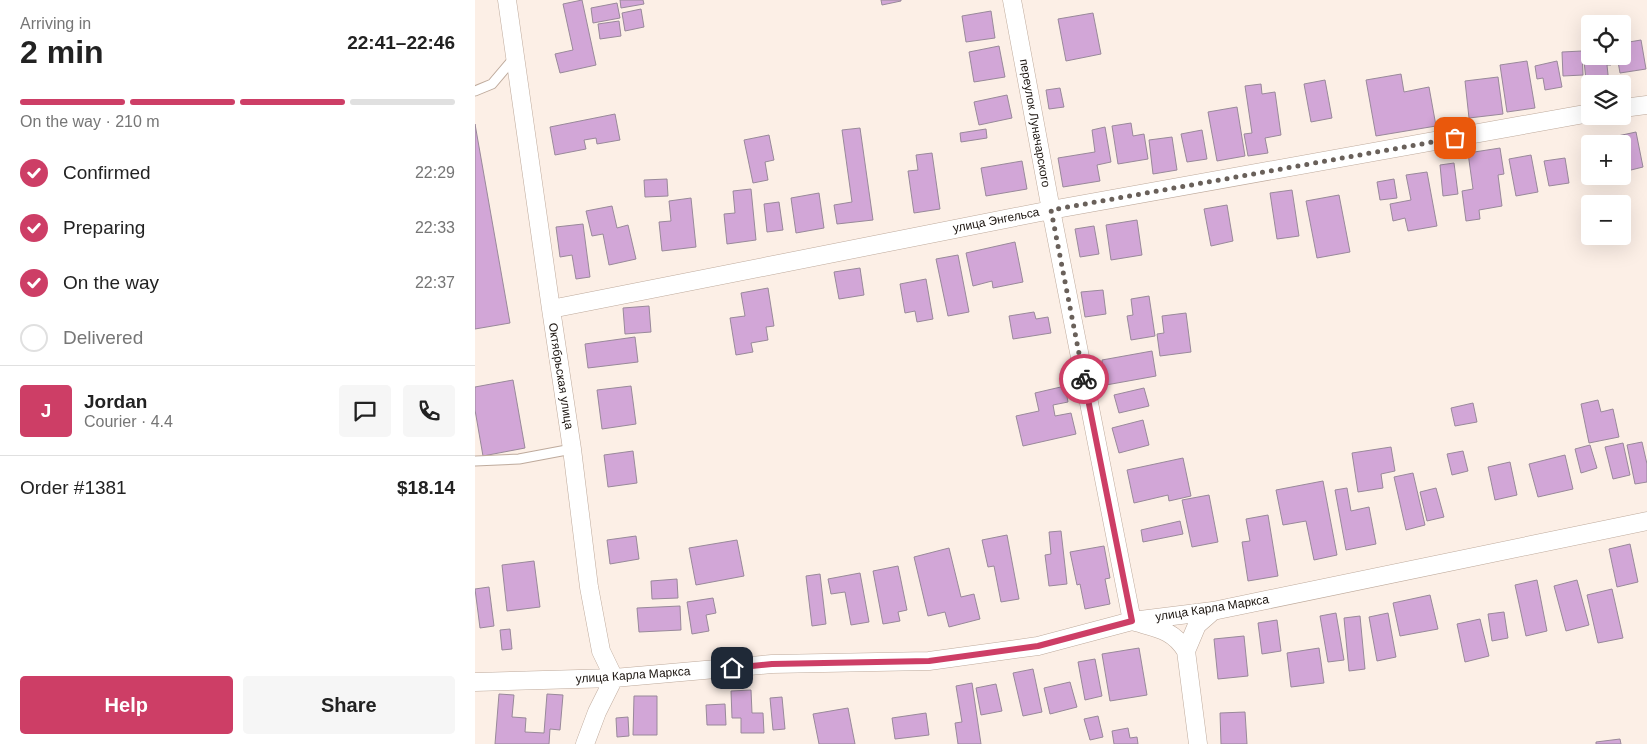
<!DOCTYPE html>
<meta charset="utf-8">
<style>
body{margin:0;font-family:Arial,sans-serif;background:#f6f6f6;color:#222;height:100vh;display:flex;flex-direction:column;font-size:19px;white-space:nowrap}
*{box-sizing:border-box;margin:0}
p{font-size:16px;color:#767676}
.icon{flex:none;width:28px;height:28px;fill:none;stroke:currentColor;stroke-width:2;stroke-linecap:round;stroke-linejoin:round}
.map{position:relative;flex:1;overflow:hidden}
.panel{display:flex;flex-direction:column;background:#fff;width:475px}
.panel>*{flex:none}
.tools{position:absolute;left:1106px;top:15px;display:grid;gap:10px}
.tools a{display:grid;place-items:center;width:50px;height:50px;border-radius:5px;background:#fff;box-shadow:0 5px 20px #0002;font-size:25px}
.pin{position:absolute;display:grid;place-items:center;width:42px;height:42px;color:#fff;margin:-21px;border-radius:10px;box-shadow:0 2px 8px #0006}
.courier{position:absolute;display:grid;place-items:center;width:50px;height:50px;margin:-25px;border:4px solid #cd3e66;border-radius:50%;background:#fff;color:#222;box-shadow:0 1px 6px #0007}
.overview em{font-style:normal;font-weight:800}
.overview div{display:flex;flex-direction:column-reverse}
.overview{display:flex;align-items:center;justify-content:space-between;height:85px;padding:0 20px}
h1{font-size:32px;font-weight:800;line-height:38px}
.bar{display:grid;grid-template-columns:repeat(4,1fr);gap:8px 5px;align-content:center;height:60px;padding:0 20px}
.bar i{height:6px;border-radius:4px;background:#e0e0e0}
.bar .on{background:#cd3e66}
.bar p{grid-column:span 4}
.line{display:flex;align-items:center;gap:12px;padding:0 20px;border-top:1px solid #e0e0e0}
.line div{flex:1}
.round{display:grid;place-items:center;flex:none;width:52px;height:52px;border-radius:5px;background:#f6f6f6}
ol{padding:0 20px;list-style:none}
li{display:flex;align-items:center;gap:15px;height:55px}
li p{margin-inline-start:auto}
li .icon{padding:5px;border-radius:50%;background:#cd3e66;color:#fff;stroke-width:4}
li:last-child{color:#767676}
li i{width:28px;height:28px;border:2px solid #e0e0e0;border-radius:50%}
.cta{display:flex;gap:10px;margin-top:auto;padding:10px 20px}
.cta a{flex:1;height:58px;border-radius:5px;background:#cd3e66;color:#fff;font-size:20px;font-weight:800;line-height:58px;text-align:center}
.cta a+a{background:#f6f6f6;color:#222}
main{display:flex;flex:1;min-height:0}
.map>svg:first-child{display:block}
.building{fill:#d2a6d7;stroke:#99899a}
.lines{fill:none;stroke-linecap:round;stroke-linejoin:round}
.service-casing{stroke:#beaa9c;stroke-width:11}
.minor-casing{stroke:#beaa9c;stroke-width:19}
.service{stroke:#fff;stroke-width:9}
.minor{stroke:#fff;stroke-width:18}
.done{stroke:#69605a;stroke-width:5;stroke-dasharray:0 9}
.route{stroke:#cd3e66;stroke-width:6}
.labels{text-anchor:middle;stroke-width:4.5;stroke-linejoin:round;paint-order:stroke}
.street-label{font-size:12px;fill:#1a130e;stroke:#fff}
</style>
<main>
<section class="panel">
<div class="overview"><div><h1>2 min</h1><p>Arriving in</p></div><em>22:41–22:46</em></div>
<div class="bar"><i class="on"></i><i class="on"></i><i class="on"></i><i></i><p>On the way · 210 m</p></div>
<ol>
<li><svg class="icon" aria-label="check" viewBox="0 0 24 24"><path d="M5 12l5 5 9-10"/></svg>Confirmed<p>22:29</p></li>
<li><svg class="icon" aria-label="check" viewBox="0 0 24 24"><path d="M5 12l5 5 9-10"/></svg>Preparing<p>22:33</p></li>
<li><svg class="icon" aria-label="check" viewBox="0 0 24 24"><path d="M5 12l5 5 9-10"/></svg>On the way<p>22:37</p></li>
<li><i></i>Delivered</li>
</ol>
<div class="line" style="height:90px"><b class="round" style="background:#cd3e66;color:#fff">J</b><div><b>Jordan</b><p>Courier · 4.4</p></div><a class="round"><svg class="icon" aria-label="chat" viewBox="0 0 24 24"><path d="M4 5h16v11H9l-5 4z"/></svg></a><a class="round"><svg class="icon" aria-label="phone" viewBox="0 0 24 24"><path d="M5 4h4l2 5-3 2q2 4 5 5l2-3 5 2v4C11 20 4 13 5 4z"/></svg></a></div>
<div class="line" style="height:65px"><div>Order #1381</div><b>$18.14</b></div>
<div class="cta"><a>Help</a><a>Share</a></div>
</section>
<div class="map">
<svg width="1172" height="744" viewBox="0 0 1172 744">
<rect width="100%" height="100%" fill="#fcefe6"/>
<!-- building -->
<path class="building" d="M107 0 121 65 85 73 80 54 98 50 88 4Z
M145 0H168L169 4 146 8Z
M406 0H426V1L407 5Z
M142 3 145 18 118 23 116 8Z
M166 9 169 27 150 31 147 13Z
M516 11 520 38 491 42 487 16Z
M618 13 626 54 591 61 583 19Z
M144 21 146 36 125 39 123 24Z
M1166 40 1171 69 1145 73 1142 56H1148V43Z
M524 46 530 77 499 82 494 52Z
M1107 51 1108 75 1088 76 1087 52Z
M1124 56H1135L1136 65H1132L1134 84H1115V98L1113 99 1109 61 1125 59Z
M1052 61 1060 108 1032 112 1025 65Z
M1082 61 1087 87 1070 90 1068 78 1062 79 1060 66Z
M926 74 929 92 954 87 961 126 901 136 891 80Z
M1023 77 1028 114 994 118 990 81Z
M850 80 857 118 836 122 829 84Z
M786 84 787 94 800 92 806 135 790 138 793 153 773 156 769 134 777 133 770 86Z
M585 88 589 107 574 109 571 90Z
M532 95 537 118 504 125 499 102Z
M762 107 770 156 742 161 733 112Z
M140 114 145 140 122 144 121 138 109 140 111 149 80 155 75 127Z
M656 123 658 136 669 134 673 159 643 164 637 126Z
M0 124 35 323 0 329Z
M630 127 636 162 622 165 625 181 588 187 583 158 620 152 617 130Z
M385 128 398 220 362 224 359 205 377 202 367 130Z
M511 129 512 138 486 142 485 133Z
M727 130 732 159 712 162 706 134Z
M1161 132 1168 167 1148 172V144H1139L1138 137Z
M294 135 299 160 290 162 293 180 278 183 269 140Z
M697 137 702 170 678 174 674 140Z
M1125 142V144H1115V176H1130V181L1114 183 1109 144Z
M1025 148 1029 174 1023 175 1027 206 1004 210 1005 219 991 221 987 191 998 189 993 153Z
M457 153 465 209 439 213 433 171 443 170 441 155Z
M1056 155 1063 192 1041 196 1034 159Z
M1090 158 1094 183 1074 186 1069 161Z
M547 161 552 189 511 196 506 168Z
M979 163 983 194 968 196 965 165Z
M952 172 962 226 933 231 930 218 918 221 915 204 936 200 931 175Z
M192 179 193 196 170 197 169 180Z
M919 179 922 198 905 200 902 182Z
M276 189 281 240 252 244 249 214 260 213 258 191Z
M817 190 824 236 802 239 795 193Z
M344 193 349 228 321 233 316 198Z
M864 195 875 252 842 258 831 201Z
M216 198 221 247 187 251 184 222 196 221 194 201Z
M304 202 308 230 292 232 289 204Z
M752 205 758 241 736 246 729 209Z
M137 206 142 228 153 225 161 259 134 265 128 234 117 236 111 211Z
M662 220 667 255 636 260 631 225Z
M108 224 115 277 101 279 97 255 85 257 81 227Z
M619 226 624 254 605 257 600 229Z
M540 242 548 282 518 288 517 281 498 286 491 253Z
M483 255 494 312 473 316 461 259Z
M385 268 389 295 364 299 359 272Z
M451 279 458 319 442 322 440 311 430 313 425 284Z
M293 288 299 326 291 327 293 340 276 343 278 352 261 355 255 318 270 316 266 293Z
M628 290 631 314 610 317 606 292Z
M674 296 680 336 656 340 652 316 658 315 656 299Z
M174 306 176 332 150 334 148 308Z
M559 312 561 319 573 317 576 333 538 339 534 316Z
M711 313 716 352 685 356 682 334 689 333 687 316Z
M160 337 163 362 113 368 110 344Z
M677 351 681 376 631 385 627 360Z
M38 380 50 448 8 456 0 410V387Z
M156 386 161 424 127 429 122 390Z
M590 386 593 402 578 405 580 416 596 413 601 434 548 446 541 416 564 411 560 393Z
M669 388 674 406 644 413 639 395Z
M1123 400 1126 412 1138 409 1144 437 1114 443 1106 404Z
M998 403 1002 422 980 426 976 408Z
M668 420 674 445 644 453 637 428Z
M1167 442 1172 464V482L1160 484 1152 445Z
M1148 443 1155 475 1138 479 1130 447Z
M1115 445 1122 468 1106 473 1100 449Z
M916 447 920 471 906 474 908 488 883 492 877 453Z
M158 451 162 483 133 487 129 455Z
M988 451 993 471 977 475 972 454Z
M1090 455 1098 489 1063 497 1054 464Z
M708 458 716 496 694 501 693 495 659 503 652 470Z
M1035 462 1042 495 1020 500 1013 467Z
M938 473 950 525 931 530 919 477Z
M848 481 862 555 839 560 831 521 808 525 801 490Z
M872 488 876 511 894 507 901 544 871 550 860 490Z
M961 488 969 517 952 521 945 492Z
M734 495 743 542 717 547 707 500Z
M793 515 803 576 773 581 767 542 775 541 771 519Z
M705 521 708 534 668 542 666 530Z
M586 531 592 584 574 586 570 555 576 554 574 532Z
M532 535 544 599 526 602 519 566 513 567 507 540Z
M161 536 164 559 135 564 132 540Z
M262 540 269 576 221 585 214 548Z
M1155 544 1163 582 1142 587 1134 549Z
M629 546 635 578 630 579 635 604 610 609 605 584 602 585 595 552Z
M474 548 486 597 499 594 505 619 474 627 470 612 453 616 439 557Z
M59 561 65 607 32 611 27 565Z
M423 566 432 610 423 612 425 621 408 624 398 571Z
M385 573 394 622 376 625 370 592 356 594 353 579Z
M345 574 351 624 337 626 331 576Z
M202 579 203 598 177 599 176 581Z
M1062 580 1072 631 1051 636 1040 585Z
M1102 580 1114 625 1091 631 1079 586Z
M14 587 19 626 5 628 0 589Z
M1137 589 1148 638 1123 643 1112 595Z
M955 595 963 629 925 636 918 603Z
M238 598 241 613 231 615 234 631 217 634 212 602Z
M205 606 206 630 164 632 162 608Z
M1029 612 1033 638 1017 641 1013 614Z
M861 613 869 660 853 662 845 616Z
M913 613 921 657 902 661 894 617Z
M885 616 890 669 874 671 869 618Z
M1005 619 1014 656 990 662 982 624Z
M802 620 806 651 787 654 783 623Z
M35 629 37 649 27 650 25 630Z
M769 636 773 676 743 679 739 639Z
M664 648 672 695 635 701 627 654Z
M844 648 849 683 816 687 812 653Z
M620 659 627 696 610 700 603 662Z
M558 669 567 712 548 716 538 673Z
M595 682 602 707 575 714 569 688Z
M497 683 506 744H483L480 723 487 722 481 686Z
M521 684 527 711 506 715 501 688Z
M276 690 277 713H288L289 733H266V718H257L256 691Z
M24 694 39 695 37 717 51 718 50 732 69 733 72 694 88 695 85 730 75 729 74 744H20Z
M159 696H182V735H158Z
M307 697 310 729 298 730 295 698Z
M250 704 251 725H232L231 705Z
M373 708 380 744H344L338 714Z
M770 712 772 744H746L745 713Z
M451 713 454 735 420 739 417 718Z
M623 716 628 737 615 740 609 719Z
M153 717 154 736 142 737 141 718Z
M653 728 655 738 662 737 663 744H639L637 731Z
M1145 739 1146 744H1121V742Z"/>
<g class="lines">
<defs>
<path id="service" d="M0 91 17 84 39 58
M0 461 44 459 97 449"/>
<path id="minor" d="M32 0 76 309 97 449 114 587 126 651 139 678 122 712 110 744
M537 0 576 210 657 621C680 628 698 629 711 651L723 744
M1148 108 1172 105
M76 309 576 210 1115 113
M711 651 722 625 738 611
M0 682 139 678 297 664 454 661 563 646 657 621 738 611 1172 521"/>
</defs>
<!-- service casing -->
<use href="#service" class="service-casing"/>
<!-- minor casing -->
<use href="#minor" class="minor-casing"/>
<!-- service -->
<use href="#service" class="service"/>
<!-- minor -->
<use href="#minor" class="minor"/>
</g>
<g class="lines">
<!-- done -->
<path class="done" d="M609 379 576 210 980 138"/>
<!-- route -->
<path class="route" d="M257 668 297 664 454 661 563 646 657 621 609 379"/>
</g>
<g class="labels">
<!-- street labels -->
<g class="street-label">
<text transform="translate(560 123) rotate(80)" y="4">переулок Луначарского</text>
<text transform="translate(521 220) rotate(-11)" y="4">улица Энгельса</text>
<text transform="translate(86 376) rotate(81)" y="4">Октябрьская улица</text>
<text transform="translate(737 608) rotate(-9)" y="4">улица Карла Маркса</text>
<text transform="translate(158 675) rotate(-4)" y="4">улица Карла Маркса</text>
</g>
</g>
</svg>
<div class="tools">
<a><svg class="icon" aria-label="locate" viewBox="0 0 24 24"><circle cx="12" cy="12" r="6"/><path d="M12 2v4M12 18v4M2 12h4M18 12h4"/></svg></a>
<a><svg class="icon" aria-label="layers" viewBox="0 0 24 24"><path d="M12 4l9 5-9 5-9-5zM3 14l9 5 9-5"/></svg></a>
<a>+</a>
<a>−</a>
</div>
<div class="pin" style="left:980px;top:138px;background:#ea580c"><svg class="icon" aria-label="bag" viewBox="0 0 24 24"><path d="M5 8h14l-1 12H6zM9 8a3 3 0 0 1 6 0"/></svg></div>
<div class="pin" style="left:257px;top:668px;background:#1f2937"><svg class="icon" aria-label="home" viewBox="0 0 24 24"><path d="M3 11l9-7 9 7M6 9v11h12V9"/></svg></div>
<div class="courier" style="left:609px;top:379px"><svg class="icon" aria-label="bike" viewBox="0 0 24 24"><circle cx="6" cy="16" r="4"/><circle cx="18" cy="16" r="4"/><path d="M6 16l4-8h5l3 8M10 8l3 8H6M13 5h3"/></svg></div>
</div>
</main>
